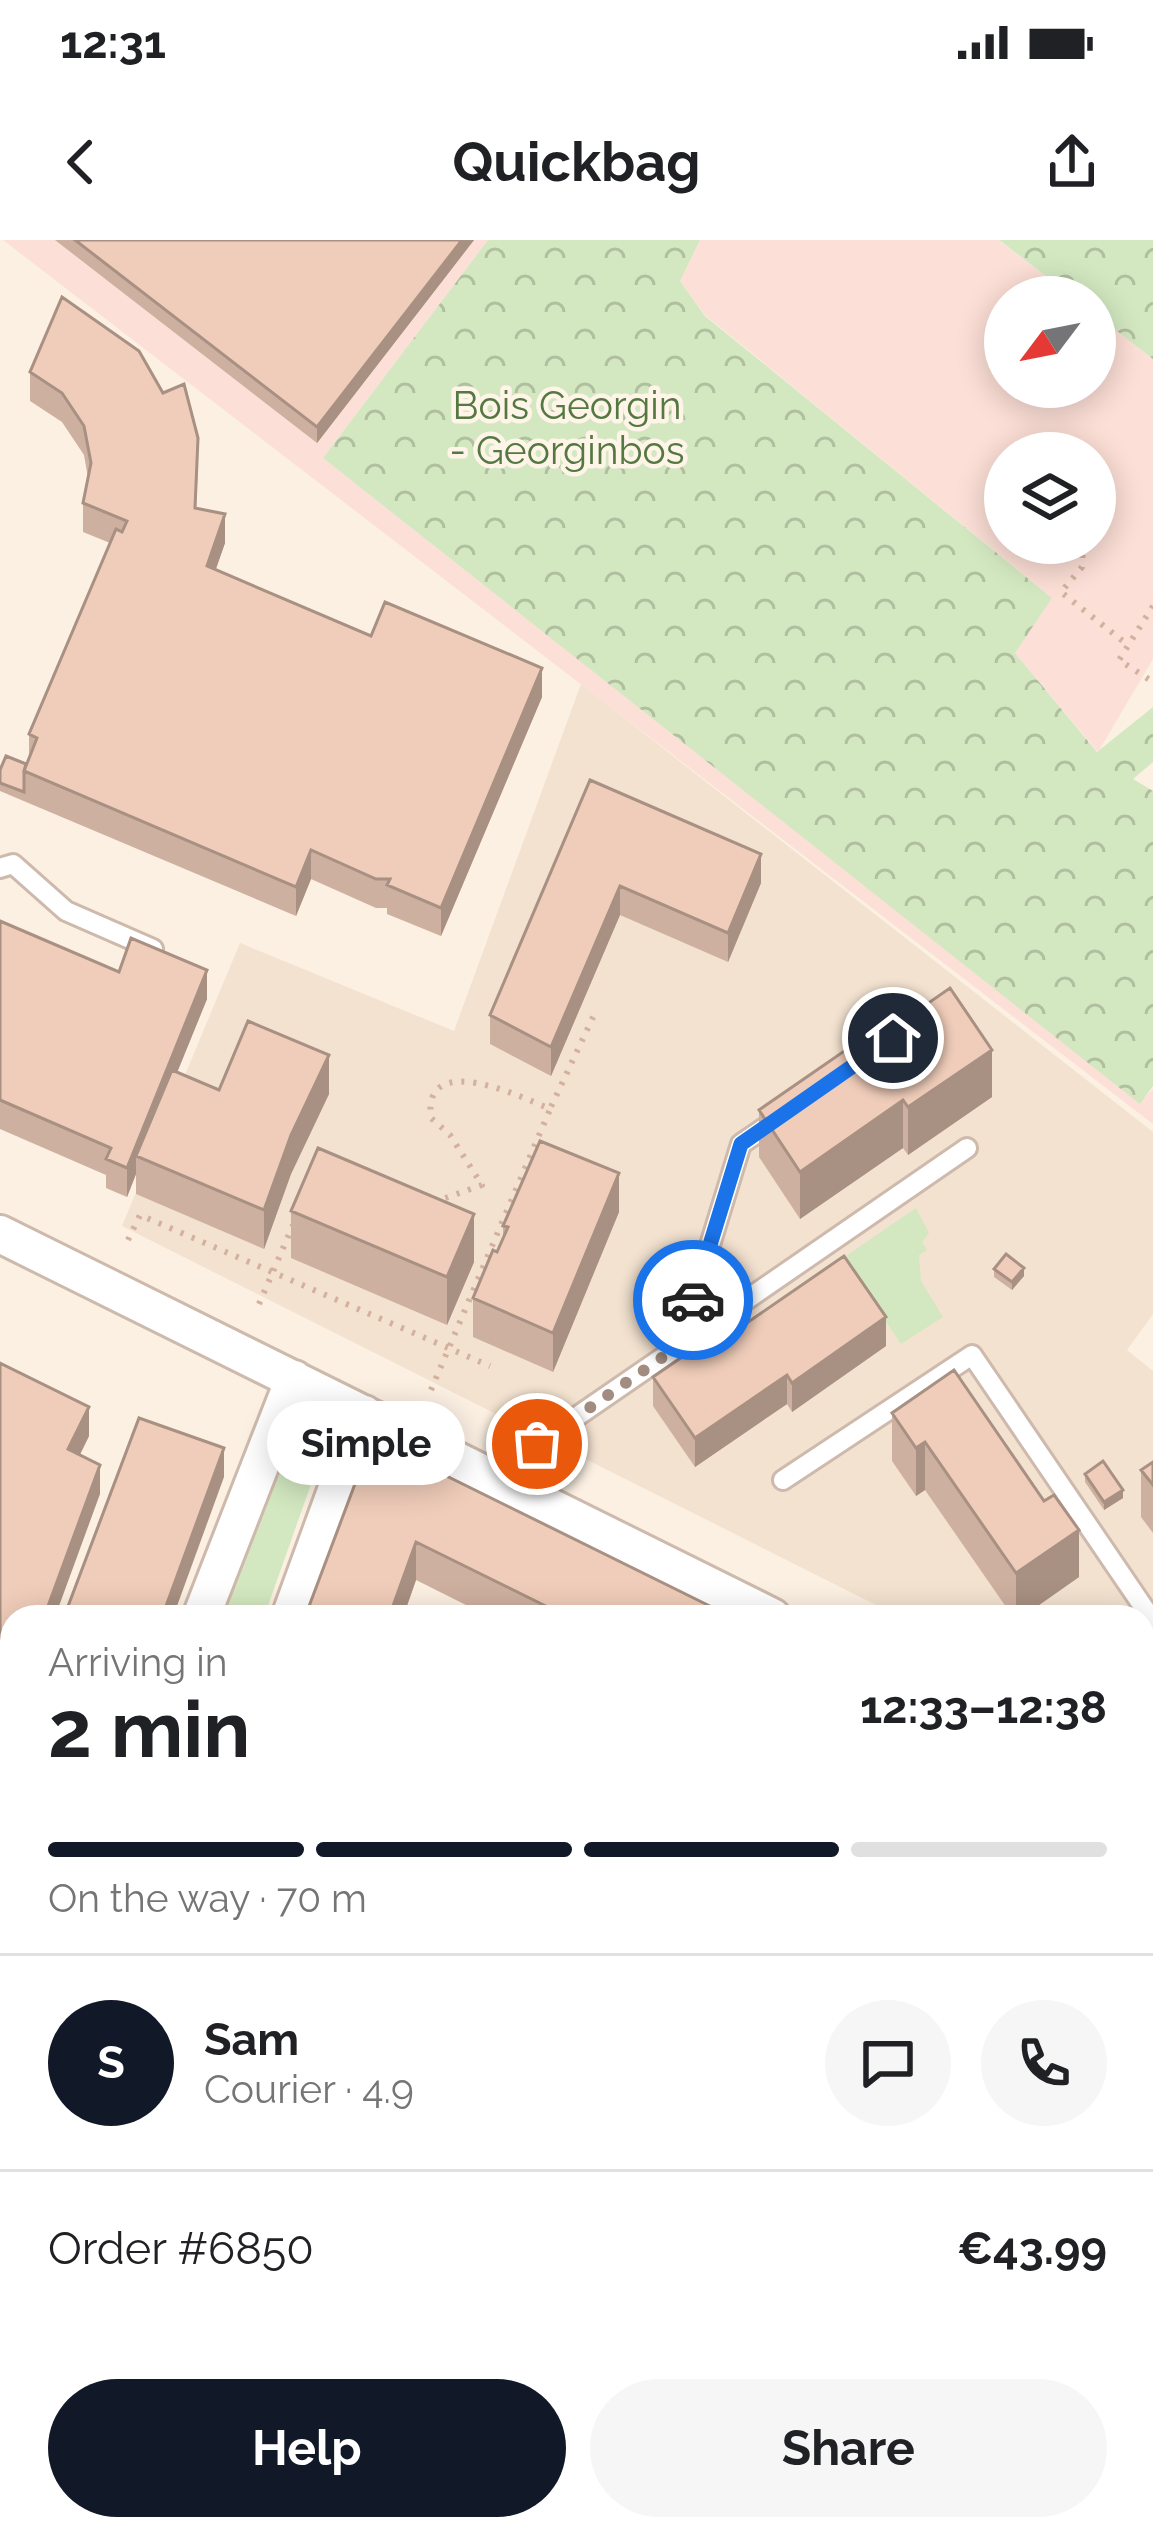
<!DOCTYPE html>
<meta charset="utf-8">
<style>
body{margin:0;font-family:Raleway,sans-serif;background:#f6f6f6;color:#202124;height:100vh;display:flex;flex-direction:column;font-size:45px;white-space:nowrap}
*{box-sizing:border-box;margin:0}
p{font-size:39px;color:#757577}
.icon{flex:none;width:66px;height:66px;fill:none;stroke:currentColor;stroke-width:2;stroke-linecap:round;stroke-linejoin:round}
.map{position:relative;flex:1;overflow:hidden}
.sheet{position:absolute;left:0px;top:1365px;width:1155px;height:936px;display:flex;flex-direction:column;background:#fff;border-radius:36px 36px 0 0;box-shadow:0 6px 30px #0003}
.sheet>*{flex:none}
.needle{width:78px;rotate:238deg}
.controls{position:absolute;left:984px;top:36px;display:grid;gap:24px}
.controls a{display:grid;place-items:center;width:132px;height:132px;border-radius:50%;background:#fff;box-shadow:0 6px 30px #0003;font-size:60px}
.pin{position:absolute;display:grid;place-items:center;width:102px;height:102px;color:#fff;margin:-51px;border:6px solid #fff;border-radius:50%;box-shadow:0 3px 12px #0007}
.courier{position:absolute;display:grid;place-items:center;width:120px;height:120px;margin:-60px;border:9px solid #1a73e8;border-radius:50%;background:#fff;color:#222;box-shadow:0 3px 15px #0007}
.bubble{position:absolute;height:84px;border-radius:42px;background:#fff;box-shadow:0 6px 30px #0003;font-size:39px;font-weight:700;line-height:84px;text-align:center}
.head em{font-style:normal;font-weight:700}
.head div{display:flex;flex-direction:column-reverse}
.head{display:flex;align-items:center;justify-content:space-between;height:204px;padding:0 48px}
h1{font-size:78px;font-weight:700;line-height:90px}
.bar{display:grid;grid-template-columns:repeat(4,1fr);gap:18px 12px;align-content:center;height:144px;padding:0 48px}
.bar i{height:15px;border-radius:9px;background:#e0e0e0}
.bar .current{background:#111827}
.bar p{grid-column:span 4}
.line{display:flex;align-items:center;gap:30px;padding:0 48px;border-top:3px solid #e0e0e0}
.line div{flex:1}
.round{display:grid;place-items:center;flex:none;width:126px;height:126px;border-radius:63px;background:#f6f6f6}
.primary-button{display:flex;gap:24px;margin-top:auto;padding:24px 48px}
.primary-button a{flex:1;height:138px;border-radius:72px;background:#111827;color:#fff;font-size:48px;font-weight:700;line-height:138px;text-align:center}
.primary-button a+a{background:#f6f6f6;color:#202124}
.status{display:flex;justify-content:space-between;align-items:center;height:84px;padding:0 60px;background:#fff;direction:ltr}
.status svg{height:33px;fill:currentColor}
header{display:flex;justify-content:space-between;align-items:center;height:156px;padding:0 48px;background:#fff;font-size:54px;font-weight:700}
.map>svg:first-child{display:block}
.residential{fill:#f3e2d0}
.commercial{fill:#fcdfd6;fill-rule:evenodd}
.forest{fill:url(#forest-crowns)}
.cemetery{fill:url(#cemetery-stones)}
.park{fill:#d3e8c1}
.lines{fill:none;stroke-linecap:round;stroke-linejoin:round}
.service-casing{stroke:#cebaac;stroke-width:24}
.minor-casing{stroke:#cebaac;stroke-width:42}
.primary-casing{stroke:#d8d0cc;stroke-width:63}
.path{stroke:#d4b09e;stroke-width:6;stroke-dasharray:3 9;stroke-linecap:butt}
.service{stroke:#fff;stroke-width:18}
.minor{stroke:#fff;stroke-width:36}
.primary{stroke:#f9d29c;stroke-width:57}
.wall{fill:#ceb0a0}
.shaded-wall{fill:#a89082}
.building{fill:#f0cdba;stroke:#a89082;stroke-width:3}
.done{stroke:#a28c7f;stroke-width:12;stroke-dasharray:0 21.6}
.route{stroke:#1a73e8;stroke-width:15}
.labels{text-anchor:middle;stroke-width:9;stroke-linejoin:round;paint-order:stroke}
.park-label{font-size:39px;fill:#547842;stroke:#fff4e8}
</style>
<div class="status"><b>12:31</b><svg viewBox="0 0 49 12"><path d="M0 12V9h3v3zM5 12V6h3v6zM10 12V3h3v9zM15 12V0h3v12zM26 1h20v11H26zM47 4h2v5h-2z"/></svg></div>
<header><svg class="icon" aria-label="back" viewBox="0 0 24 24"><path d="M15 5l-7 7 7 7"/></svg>Quickbag<svg class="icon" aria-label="share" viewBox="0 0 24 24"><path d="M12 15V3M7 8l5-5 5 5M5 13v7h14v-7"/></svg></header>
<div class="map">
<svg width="1153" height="2301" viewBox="0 0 1153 2301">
<defs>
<pattern id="forest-crowns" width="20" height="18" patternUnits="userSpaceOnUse" patternTransform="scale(3)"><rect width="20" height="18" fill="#d3e8c1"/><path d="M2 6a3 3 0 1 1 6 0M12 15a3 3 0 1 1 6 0" fill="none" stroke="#b0bf9f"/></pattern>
<pattern id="cemetery-stones" width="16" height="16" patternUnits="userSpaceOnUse" patternTransform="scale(3)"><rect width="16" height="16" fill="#d3e8c1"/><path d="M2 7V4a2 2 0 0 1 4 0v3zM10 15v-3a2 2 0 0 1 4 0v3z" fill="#b0bf9f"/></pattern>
</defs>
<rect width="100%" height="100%" fill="#fbf0e2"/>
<!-- residential -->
<path class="residential" d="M581 444 1153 892V1074L1127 1110 1153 1131V1516L1143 1509V1377H900L122 986 240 703 454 791Z
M351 2289H703L719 2301H368Z"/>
<!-- commercial -->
<path class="commercial" d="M3 0H488L323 218 1140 863 1153 849V884Z
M700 0H998L1073 57H1005V147H1095V74L1153 119V419L1098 512 1015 413 1051 357 705 75 680 41ZM1005 213H1095V303H1005Z"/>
<!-- forest -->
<path class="forest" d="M488 0H700L680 41 705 76 1052 358 1015 413 1097 512 1153 467V522L1133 539 1153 551V846L1140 864 323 218Z
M999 0H1153V119L1095 74V57H1073Z"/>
<!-- cemetery -->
<path class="cemetery" d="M0 2045 12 2053V2289H342L359 2301H0Z"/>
<!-- park -->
<path class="park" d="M916 968 929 993 922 1002 927 1010 919 1015 921 1041 943 1077 901 1104 843 1018Z
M304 1167 333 1182 264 1377H220Z"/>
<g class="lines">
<defs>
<path id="service" d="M0 628 13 624 66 671 153 709
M679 1106 741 904 776 880
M489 1237 967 908
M783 1240 972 1115 1153 1381
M0 2058 12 2066
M326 2289 343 2301"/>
<path id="minor" d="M0 994 772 1377
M201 1377 294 1139
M290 1377 364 1174
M1143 1580 1153 1587
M1143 1718 1153 1724
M1143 1859 1153 1810
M1053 2301 1055 2289"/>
<path id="primary" d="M0 1724 12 1733
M767 2289 784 2301"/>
</defs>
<!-- service casing -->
<use href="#service" class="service-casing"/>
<!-- minor casing -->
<use href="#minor" class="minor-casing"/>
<!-- primary casing -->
<use href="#primary" class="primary-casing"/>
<!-- path -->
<path class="path" d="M1083 303 1082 327 1061 352 1129 406
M1153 366 1119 420 1153 442
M434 962 482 945 450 895 431 878C422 809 522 857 550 869L594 775
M128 1000 140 975 490 1126
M259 1064 293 985
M431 1150 551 867
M0 2117 12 2126
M0 2248 12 2232
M70 2289 88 2301
M200 2289 203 2301
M238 2289 255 2301
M48 2301 52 2289
M111 2301 127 2296 146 2301"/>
<!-- service -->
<use href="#service" class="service"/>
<!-- minor -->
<use href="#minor" class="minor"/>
<!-- primary -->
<use href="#primary" class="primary"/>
</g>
<!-- wall -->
<path class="wall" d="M55 0H474L317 203Z
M30 132 198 227 196 268 225 303 215 330 371 396 542 457 441 696 387 674V668H376L311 639 296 676 0 551V530L26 524 29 518V494L110 303 83 292V263L88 238 84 215 62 182 30 161Z
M590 540 761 643 728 722 620 675 551 836 490 804V775Z
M0 681 119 732 207 759 177 833 219 850 329 854 291 934 264 1009 136 954V934L127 957 106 948V935L0 889Z
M858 812 992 857 908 915 903 908 800 979 759 917V870Z
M291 971 474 1022 447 1085 291 1018Z
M619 972 553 1132 473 1097V1058L503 999V986Z
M994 1029 1024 1036 1012 1050 994 1037Z
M741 1087 886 1106 792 1172 787 1164 695 1227 653 1166V1137Z
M0 1123 89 1196 80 1215 100 1254 12 1377V1672L0 1663Z
M892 1173 1079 1337 1022 1377H1013L925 1250 916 1256 892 1221Z
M364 1220 732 1377H490L416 1340 403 1377H305Z
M1153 1222V1293L1141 1277V1230Z
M1085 1234 1123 1258 1104 1270 1085 1242Z
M0 1771 12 1780V2010L6 2021 0 2017Z
M1153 1984V2274L1143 2272V2023Z
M512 2289H714L730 2301H561L555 2294V2301Z
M864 2289H1027L1025 2301H871L864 2296Z"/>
<!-- shaded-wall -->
<path class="shaded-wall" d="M462 0H474L317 203V187Z
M225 274V303L207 355V326Z
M542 428V457L441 696V668Z
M311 610V639L296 676V647Z
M761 614V643L728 722V693Z
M620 646V675L551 836V807Z
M207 730V759L142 918 136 916V934L127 957V928Z
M992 810V857L908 915V867Z
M329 815V854L291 934 264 1009V970L291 895Z
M903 860V908L800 979V932Z
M619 933V972L553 1132V1093Z
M474 974V1022L447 1085V1037Z
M1024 1028V1036L1012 1050V1042Z
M886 1077V1106L792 1172V1143Z
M787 1135V1164L695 1227V1198Z
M89 1167V1196L68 1238V1209Z
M925 1202V1250L916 1256V1208Z
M224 1208V1237L173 1377H162Z
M100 1225V1254L55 1377H44Z
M1123 1250V1258L1104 1270V1262Z
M1079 1290V1337L1022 1377H1016V1333Z
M416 1302V1340L403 1377H389Z
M12 1988V2010L6 2021V1998Z
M551 2289H555V2301H542Z
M608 2289H636L628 2301H599Z
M1019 2289H1027L1025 2301H1017Z"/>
<!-- building -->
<path class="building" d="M75 0H462L317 187Z
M62 57 139 111 163 153 184 144 198 198 195 268 225 274 207 326 371 396 385 362 542 428 441 668 387 645 390 639H376L311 610 296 647 24 531 37 498 29 494 116 289 122 292 127 281 83 263 91 223 84 186 62 153 30 132Z
M6 516 26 524 24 531V552L0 543V530Z
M590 540 761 614 728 693 620 646 551 807 490 775Z
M0 681 119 732 131 698 207 730 127 928 106 919 111 908 0 860Z
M950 748 992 810 908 867 903 860 800 932 759 870 853 805 858 812Z
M248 781 329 815 291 895 264 970 136 916 172 830 219 850Z
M540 901 619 933 553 1093 473 1058 493 1010 497 1012 508 987 503 986Z
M318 908 474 974 447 1037 291 971Z
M1006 1014 1024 1028 1012 1042 994 1029Z
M844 1016 886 1077 792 1143 787 1135 695 1198 653 1137 736 1080 741 1087Z
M0 1123 89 1167 68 1209 100 1225 44 1377H12V1593L0 1608Z
M954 1130 1044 1261 1054 1255 1079 1290 1016 1333 925 1202 916 1208 892 1173Z
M139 1178 224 1208 162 1377H64Z
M394 1210 732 1377H568L416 1302 389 1377H305L364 1220Z
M1103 1221 1123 1250 1104 1262 1085 1234Z
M1153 1222V1245L1141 1230Z
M12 1599V1649L0 1640V1614Z
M0 1771 12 1780 0 1797Z
M12 1781V1988L6 1998 0 1994V1901L7 1892 0 1887V1824L9 1812 0 1805V1797Z
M1151 1983 1153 1984V2258L1143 2257V2023Z
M512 2289H551L542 2301H503Z
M580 2289H608L599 2301H572Z
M625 2289H684L676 2301H616Z
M684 2289H714L730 2301H676Z
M906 2289H1019L1017 2301H923Z
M1088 2289H1136L1134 2301H1086Z"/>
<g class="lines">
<!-- done -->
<path class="done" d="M537 1204 679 1106 693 1060"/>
<!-- route -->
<path class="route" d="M693 1060 741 904 893 798"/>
</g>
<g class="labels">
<!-- park labels -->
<g class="park-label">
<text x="567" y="179">Bois Georgin<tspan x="567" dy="45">- Georginbos</tspan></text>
</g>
</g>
</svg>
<div class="controls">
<a><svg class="needle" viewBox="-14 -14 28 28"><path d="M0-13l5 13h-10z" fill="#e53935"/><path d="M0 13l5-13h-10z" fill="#757577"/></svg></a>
<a><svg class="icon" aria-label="layers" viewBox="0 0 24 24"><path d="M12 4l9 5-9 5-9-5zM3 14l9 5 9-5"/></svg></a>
</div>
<div class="pin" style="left:537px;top:1204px;background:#ea580c"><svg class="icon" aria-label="bag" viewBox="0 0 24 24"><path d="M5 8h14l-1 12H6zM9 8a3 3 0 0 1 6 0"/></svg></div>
<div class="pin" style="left:893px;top:798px;background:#1f2937"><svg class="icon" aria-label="home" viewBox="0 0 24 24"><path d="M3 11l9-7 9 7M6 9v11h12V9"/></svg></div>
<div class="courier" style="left:693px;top:1060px"><svg class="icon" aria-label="car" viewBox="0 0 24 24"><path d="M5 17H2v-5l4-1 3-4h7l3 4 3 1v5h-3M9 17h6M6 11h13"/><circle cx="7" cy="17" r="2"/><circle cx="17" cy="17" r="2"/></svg></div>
<div class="bubble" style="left:267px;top:1161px;width:198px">Simple</div>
<section class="sheet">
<div class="head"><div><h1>2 min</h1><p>Arriving in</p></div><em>12:33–12:38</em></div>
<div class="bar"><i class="current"></i><i class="current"></i><i class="current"></i><i></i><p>On the way · 70 m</p></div>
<div class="line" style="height:216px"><b class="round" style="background:#111827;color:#fff">S</b><div><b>Sam</b><p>Courier · 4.9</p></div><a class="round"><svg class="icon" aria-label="chat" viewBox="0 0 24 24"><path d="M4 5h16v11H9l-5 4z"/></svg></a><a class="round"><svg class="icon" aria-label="phone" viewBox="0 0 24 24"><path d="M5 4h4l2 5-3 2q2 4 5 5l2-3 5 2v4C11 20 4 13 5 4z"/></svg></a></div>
<div class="line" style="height:156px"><div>Order #6850</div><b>€43.99</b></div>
<div class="primary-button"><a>Help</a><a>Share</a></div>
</section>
</div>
